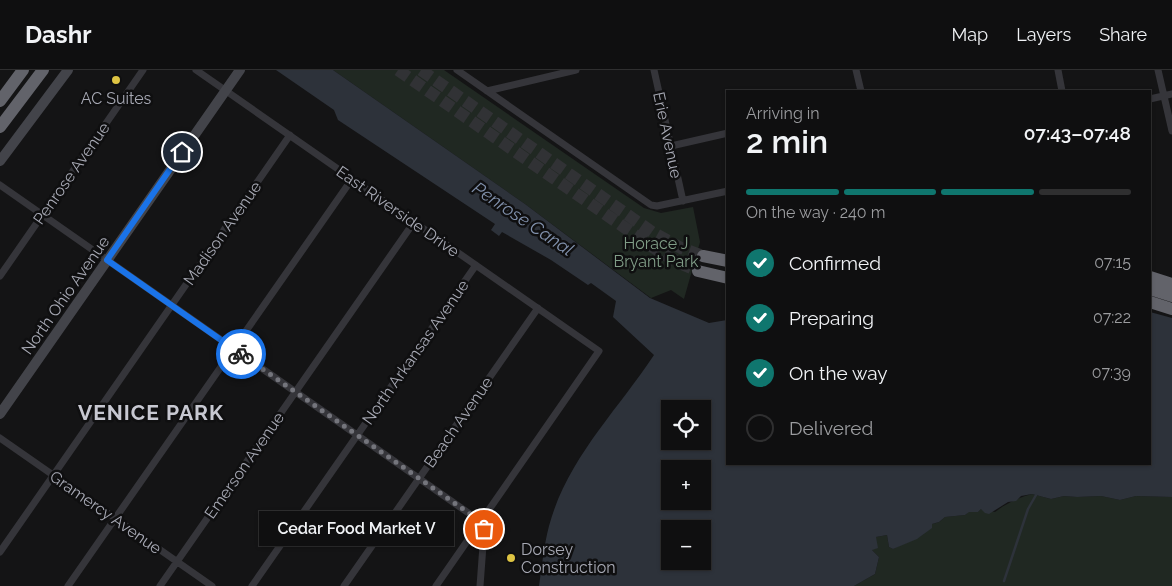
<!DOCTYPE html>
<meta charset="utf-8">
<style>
body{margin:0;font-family:Raleway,sans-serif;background:#1d1d1e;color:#f1f3f6;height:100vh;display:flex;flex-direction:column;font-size:19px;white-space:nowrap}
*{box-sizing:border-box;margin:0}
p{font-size:16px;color:#9b9c9f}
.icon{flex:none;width:28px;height:28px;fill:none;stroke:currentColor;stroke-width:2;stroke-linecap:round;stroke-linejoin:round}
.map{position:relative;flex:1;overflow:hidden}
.sheet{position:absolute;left:726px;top:20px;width:425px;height:375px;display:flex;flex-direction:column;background:#0f0f10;border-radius:0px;box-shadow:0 1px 4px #0004,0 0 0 1px #2f2f30}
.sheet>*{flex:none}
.tools{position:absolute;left:661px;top:330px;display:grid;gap:10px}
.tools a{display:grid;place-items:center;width:50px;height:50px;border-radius:0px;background:#0f0f10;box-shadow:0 1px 4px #0004,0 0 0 1px #2f2f30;font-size:25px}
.pin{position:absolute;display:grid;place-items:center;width:42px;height:42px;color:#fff;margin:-21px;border:2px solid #fff;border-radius:50%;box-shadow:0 1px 5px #0007}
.courier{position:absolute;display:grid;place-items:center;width:50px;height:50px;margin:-25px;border:4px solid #1a73e8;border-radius:50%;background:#fff;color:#222;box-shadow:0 1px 6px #0007}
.bubble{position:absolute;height:35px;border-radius:0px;background:#0f0f10;box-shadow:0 1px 4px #0004,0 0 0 1px #2f2f30;font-size:16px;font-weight:600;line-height:35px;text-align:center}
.head em{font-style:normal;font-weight:600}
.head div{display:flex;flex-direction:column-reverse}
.head{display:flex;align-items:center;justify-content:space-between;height:85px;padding:0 20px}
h1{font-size:32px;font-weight:600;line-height:38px}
.bar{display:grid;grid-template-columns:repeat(4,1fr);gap:8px 5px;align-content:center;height:60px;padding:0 20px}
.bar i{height:6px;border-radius:4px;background:#2f2f30}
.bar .active{background:#0f766e}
.bar p{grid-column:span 4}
ol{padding:0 20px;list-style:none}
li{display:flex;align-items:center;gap:15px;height:55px}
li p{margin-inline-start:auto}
li .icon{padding:5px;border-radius:50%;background:#0f766e;color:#fff;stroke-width:4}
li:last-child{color:#9b9c9f}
li i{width:28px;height:28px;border:2px solid #2f2f30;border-radius:50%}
header{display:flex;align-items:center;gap:30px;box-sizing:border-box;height:70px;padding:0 25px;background:#0f0f10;border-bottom:1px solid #2f2f30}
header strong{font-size:24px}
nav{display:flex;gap:28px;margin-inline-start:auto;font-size:18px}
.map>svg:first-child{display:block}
.green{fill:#202822}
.water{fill:#2d323a;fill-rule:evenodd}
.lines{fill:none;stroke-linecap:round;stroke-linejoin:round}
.stream{stroke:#2d323a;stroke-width:2.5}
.highway-tunnel{stroke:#313235;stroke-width:12;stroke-dasharray:12 6;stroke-linecap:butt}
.street{stroke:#35353a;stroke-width:7}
.secondary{stroke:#43444a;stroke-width:10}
.highway{stroke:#62636a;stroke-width:12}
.done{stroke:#74757c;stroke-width:5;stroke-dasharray:0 9}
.route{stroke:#1a73e8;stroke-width:6}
.poi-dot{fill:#dec443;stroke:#0f0f10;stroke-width:2}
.labels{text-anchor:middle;stroke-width:5;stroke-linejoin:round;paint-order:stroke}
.poi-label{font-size:16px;fill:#a7a9b4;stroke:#0f0f10}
.street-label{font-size:16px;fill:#a7a9b4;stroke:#0f0f10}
.park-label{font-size:16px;fill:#809d87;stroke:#0f0f10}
.water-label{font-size:18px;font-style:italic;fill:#8191ac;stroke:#0f0f10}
.district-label{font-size:21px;font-weight:bold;letter-spacing:1px;fill:#c7c8d1;stroke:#0f0f10}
</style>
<header>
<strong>Dashr</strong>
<nav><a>Map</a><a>Layers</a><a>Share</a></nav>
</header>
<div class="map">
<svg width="1172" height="516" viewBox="0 0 1172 516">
<rect width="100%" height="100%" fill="#141415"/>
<!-- green -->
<path class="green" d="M333 0H444L644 138 661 143 693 137 700 172 684 229 671 220 651 228 525 134Z
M1032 424 1051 429 1064 426 1077 427 1101 426 1120 430 1136 426 1172 427V516H854L875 504 879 487 872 480 876 467 887 465 889 477 893 479C909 470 921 471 932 454L939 452 945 447 965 445 968 442H978L981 439 995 442C1007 433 1018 428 1032 424Z"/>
<!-- water -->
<path class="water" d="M276 0H333L525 134 650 228 709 253 727 250 728 394H1150V242L1172 248V427L1136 426 1120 430 1101 426 1077 427 1064 426 1051 429 1032 424 1021 426 1016 431 1008 432 989 444 985 443 981 439 978 442H969L965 445 945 447 939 452 932 454V458L917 469 893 479 889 477 887 465 876 467 878 478 872 480 879 487 875 504 854 516H539C542 496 544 475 549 456 567 389 617 341 654 285L613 247 616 231 591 213 588 215 551 190 502 162 499 166 491 160 495 154 338 50 334 40ZM670 339H702V371H670ZM670 399H702V431H670ZM670 459H702V491H670Z"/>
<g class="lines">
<!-- stream -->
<path class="stream" d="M1004 511 1028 439 1036 425"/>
<!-- highway-tunnel -->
<path class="highway-tunnel" d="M398 0 654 178 675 191 698 201
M421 0 652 162 681 178 703 186"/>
<!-- street -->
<path class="street" d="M196 0 599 281 436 516
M457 0 651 135 657 136 728 121
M654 0 683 131
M856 0 861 21
M1058 0 1062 21
M1158 0 1172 61
M487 21 576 0
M1150 29 1172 24
M671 76 728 63
M0 115 477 449 483 455 484 462 480 516
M0 206 143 0
M0 368 212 516
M0 482 290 65
M68 516 352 109
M160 516 414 152
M252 516 476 195
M344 516 538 238"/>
<!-- secondary -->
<path class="secondary" d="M0 91 68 0
M0 344 240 0"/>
<!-- highway -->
<path class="highway" d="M0 31 23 0
M0 57 43 0
M703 186 728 191
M698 201 728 208
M1150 207 1172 214
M1150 219 1172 226
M1150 232 1172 239"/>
</g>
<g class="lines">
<!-- done -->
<path class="done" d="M241 284 473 446 481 452 484 459"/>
<!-- route -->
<path class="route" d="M182 82 107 190 241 284"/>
</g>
<!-- markers -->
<g class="poi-dot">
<circle cx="116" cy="10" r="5"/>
<circle cx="511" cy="488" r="5"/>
</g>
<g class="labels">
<!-- poi labels -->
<g class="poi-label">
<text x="116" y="34">AC Suites</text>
<text x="521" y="485" text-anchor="start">Dorsey<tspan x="521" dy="18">Construction</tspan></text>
</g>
<!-- street labels -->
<g class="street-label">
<text transform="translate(668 65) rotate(78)" y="6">Erie Avenue</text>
<text transform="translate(71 103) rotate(-55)" y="6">Penrose Avenue</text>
<text transform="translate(398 141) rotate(35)" y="6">East Riverside Drive</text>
<text transform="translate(222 163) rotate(-55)" y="6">Madison Avenue</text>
<text transform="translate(65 225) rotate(-55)" y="6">North Ohio Avenue</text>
<text transform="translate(415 282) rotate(-55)" y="6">North Arkansas Avenue</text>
<text transform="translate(458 352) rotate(-55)" y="6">Beach Avenue</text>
<text transform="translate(244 395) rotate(-55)" y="6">Emerson Avenue</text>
<text transform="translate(106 442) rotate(35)" y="6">Gramercy Avenue</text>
</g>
<!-- park labels -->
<g class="park-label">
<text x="656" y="179">Horace J<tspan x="656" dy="18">Bryant Park</tspan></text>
</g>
<!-- water labels -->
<g class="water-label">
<text transform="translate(523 149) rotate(34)" y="6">Penrose Canal</text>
</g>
<!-- district labels -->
<g class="district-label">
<text x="151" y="350">VENICE PARK</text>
</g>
</g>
</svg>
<div class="tools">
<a><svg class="icon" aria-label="locate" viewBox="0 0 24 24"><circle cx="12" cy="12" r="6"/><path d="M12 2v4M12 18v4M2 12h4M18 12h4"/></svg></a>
<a>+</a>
<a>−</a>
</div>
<div class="pin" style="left:484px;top:459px;background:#ea580c"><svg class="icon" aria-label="bag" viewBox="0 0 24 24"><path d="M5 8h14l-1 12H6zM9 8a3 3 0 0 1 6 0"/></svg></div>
<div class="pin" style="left:182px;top:82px;background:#1f2937"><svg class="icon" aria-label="home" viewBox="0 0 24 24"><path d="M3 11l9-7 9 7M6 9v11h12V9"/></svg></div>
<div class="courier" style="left:241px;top:284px"><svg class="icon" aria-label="bike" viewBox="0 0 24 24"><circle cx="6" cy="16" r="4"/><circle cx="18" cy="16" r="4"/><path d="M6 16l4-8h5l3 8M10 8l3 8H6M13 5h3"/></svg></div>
<div class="bubble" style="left:259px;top:441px;width:195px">Cedar Food Market V</div>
<section class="sheet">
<div class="head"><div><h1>2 min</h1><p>Arriving in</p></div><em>07:43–07:48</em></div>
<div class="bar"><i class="active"></i><i class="active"></i><i class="active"></i><i></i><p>On the way · 240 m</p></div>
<ol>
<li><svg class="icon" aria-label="check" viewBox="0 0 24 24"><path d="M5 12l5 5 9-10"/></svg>Confirmed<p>07:15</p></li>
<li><svg class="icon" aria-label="check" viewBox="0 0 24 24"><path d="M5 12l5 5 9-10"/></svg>Preparing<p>07:22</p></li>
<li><svg class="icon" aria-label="check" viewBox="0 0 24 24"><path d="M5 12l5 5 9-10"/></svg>On the way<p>07:39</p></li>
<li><i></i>Delivered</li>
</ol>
</section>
</div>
